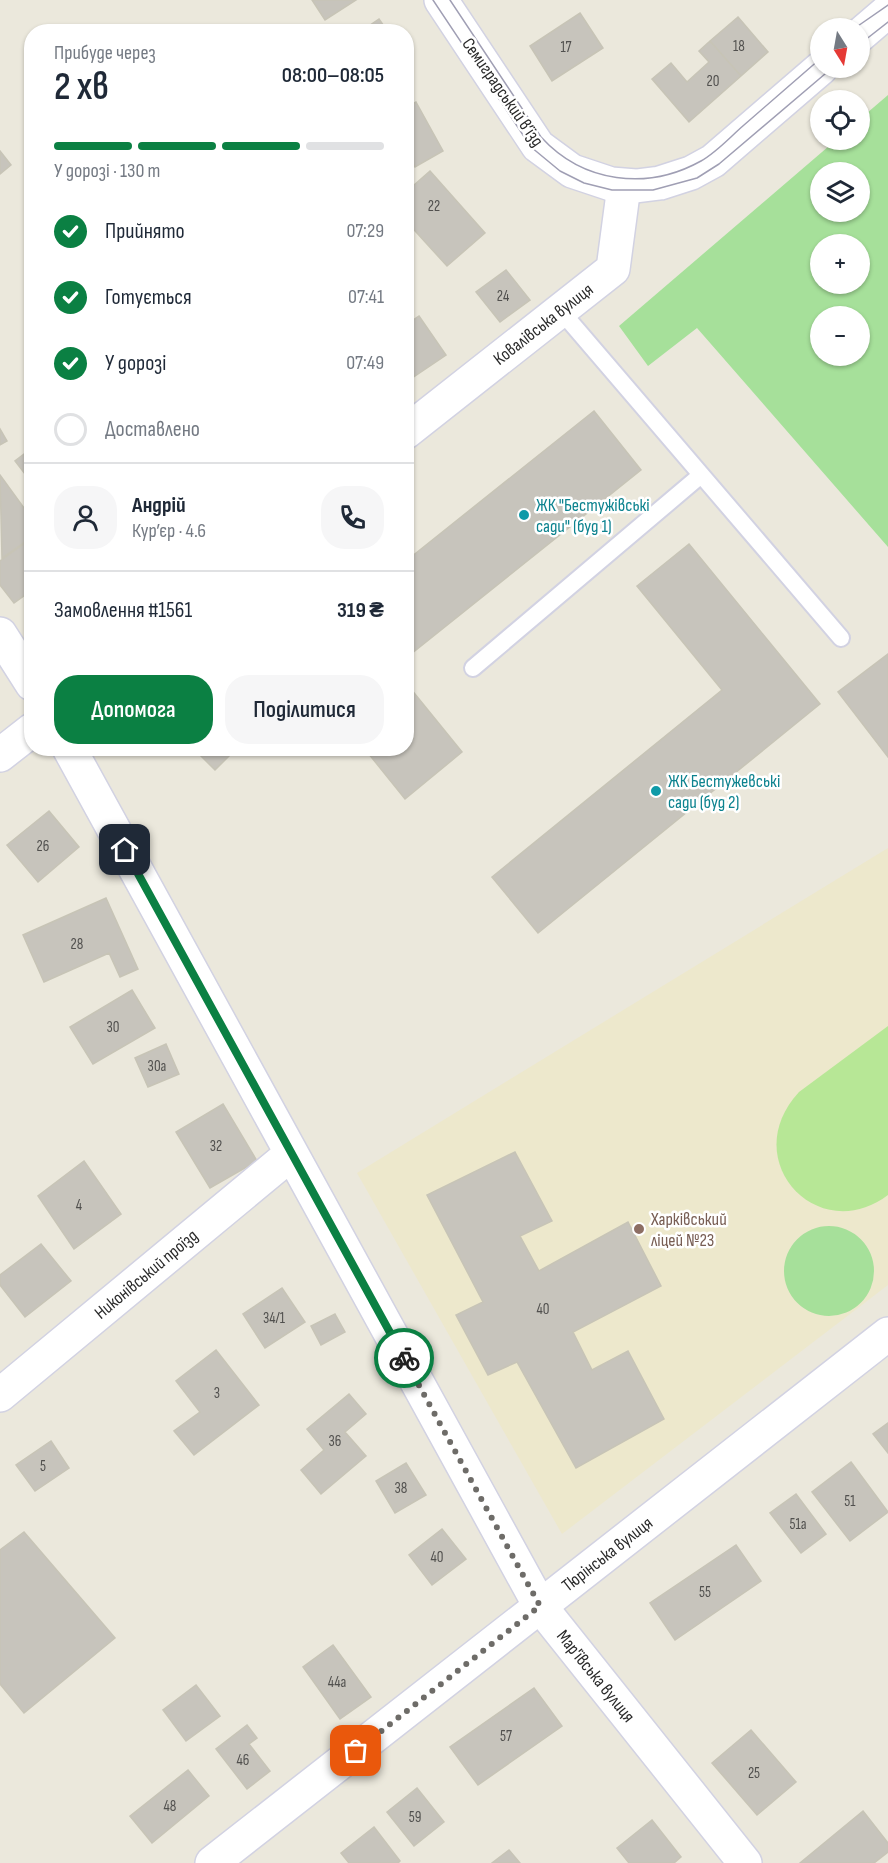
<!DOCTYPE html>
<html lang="uk">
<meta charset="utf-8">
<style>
body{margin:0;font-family:"Sofia Sans Condensed",sans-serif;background:#f6f6f7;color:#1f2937;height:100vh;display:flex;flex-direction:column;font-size:22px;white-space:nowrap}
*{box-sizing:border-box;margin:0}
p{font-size:20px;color:#747a83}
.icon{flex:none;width:33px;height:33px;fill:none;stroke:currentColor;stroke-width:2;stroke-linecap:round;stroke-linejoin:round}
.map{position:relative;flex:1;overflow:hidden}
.panel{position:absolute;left:24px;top:24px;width:390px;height:732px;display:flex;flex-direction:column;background:#fff;border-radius:24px;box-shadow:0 2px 4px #0004}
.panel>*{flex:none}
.needle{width:39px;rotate:169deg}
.controls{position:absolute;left:810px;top:18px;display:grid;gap:12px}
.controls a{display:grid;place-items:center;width:60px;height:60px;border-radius:50%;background:#fff;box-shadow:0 2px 4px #0004;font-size:30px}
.pin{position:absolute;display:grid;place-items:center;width:51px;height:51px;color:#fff;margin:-26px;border-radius:12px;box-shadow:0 3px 9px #0006}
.courier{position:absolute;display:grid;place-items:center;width:60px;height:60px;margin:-30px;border:4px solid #0b8043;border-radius:50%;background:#fff;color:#222;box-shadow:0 2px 8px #0007}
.summary em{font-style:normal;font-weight:600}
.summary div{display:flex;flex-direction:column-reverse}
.summary{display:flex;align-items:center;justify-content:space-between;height:102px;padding:0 30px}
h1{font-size:39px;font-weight:600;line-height:45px}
.bar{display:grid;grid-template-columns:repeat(4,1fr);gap:9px 6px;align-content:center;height:72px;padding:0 30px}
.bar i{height:8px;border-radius:4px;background:#e0e1e3}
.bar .selected{background:#0b8043}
.bar p{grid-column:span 4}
.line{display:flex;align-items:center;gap:15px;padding:0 30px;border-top:2px solid #e0e1e3}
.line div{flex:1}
.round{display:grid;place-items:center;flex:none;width:63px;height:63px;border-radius:24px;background:#f6f6f7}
ol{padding:0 30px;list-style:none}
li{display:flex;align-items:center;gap:18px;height:66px}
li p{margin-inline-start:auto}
li .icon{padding:6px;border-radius:50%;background:#0b8043;color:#fff;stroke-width:4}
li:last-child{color:#747a83}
li i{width:33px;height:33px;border:3px solid #e0e1e3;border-radius:50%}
.action{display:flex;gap:12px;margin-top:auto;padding:12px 30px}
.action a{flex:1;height:69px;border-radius:24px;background:#0b8043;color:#fff;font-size:24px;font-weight:600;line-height:69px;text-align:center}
.action a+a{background:#f6f6f7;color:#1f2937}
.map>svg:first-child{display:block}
.education{fill:#ede8cc}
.green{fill:#a6e09a;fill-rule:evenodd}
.pitch{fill:#b7e796}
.building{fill:#c7c4bc;stroke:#c7c4b6;stroke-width:1.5}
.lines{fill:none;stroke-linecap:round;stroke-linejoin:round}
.service-casing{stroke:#d2d2e2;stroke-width:20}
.minor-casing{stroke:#d2d2e2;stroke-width:36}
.secondary-casing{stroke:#d2d2e2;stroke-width:36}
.service{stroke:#fff;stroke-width:16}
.minor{stroke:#fff;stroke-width:33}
.secondary{stroke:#fff;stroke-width:33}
.tram{stroke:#a09fb4;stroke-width:1.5}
.done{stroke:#6e6c68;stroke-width:6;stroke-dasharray:0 10.8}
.route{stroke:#0b8043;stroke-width:8}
.culture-dot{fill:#0f9aa8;stroke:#fff;stroke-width:2}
.education-dot{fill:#8d6e63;stroke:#fff;stroke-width:2}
.labels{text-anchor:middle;stroke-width:5;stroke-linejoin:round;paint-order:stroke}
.number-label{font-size:15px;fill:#51504e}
.street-label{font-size:18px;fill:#2a2a2a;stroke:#fff}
.culture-label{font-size:18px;fill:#0d838f;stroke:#fff;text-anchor:start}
.education-label{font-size:18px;fill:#785e54;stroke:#fff;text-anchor:start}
</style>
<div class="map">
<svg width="888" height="1863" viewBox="0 0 888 1863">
<rect width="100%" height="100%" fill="#ebe8dc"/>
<!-- education -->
<path class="education" d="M888 848V1285L562 1534 357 1173Z"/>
<!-- green -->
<path class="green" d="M888 95V547L697 328 648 366 619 326 836 140H860V119ZM820 172H860V212H820ZM820 244H860V284H820ZM820 316H860V356H820Z
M784 1271a45 45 0 1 1 90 0a45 45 0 1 1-90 0Z"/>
<!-- pitch -->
<path class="pitch" d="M888 1026V1195C818 1248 736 1160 799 1092Z"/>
<!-- building -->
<path class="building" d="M312 0H356L325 20Z
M580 13 603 48 552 81 530 46Z
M738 17 768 52 741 76 710 41Z
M379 19 388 32H360Z
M710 41 741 76 689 122 652 79 671 63 687 82 709 62 699 51Z
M416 102 443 151 415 167 410 158 406 160V107Z
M0 151 11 165 0 174Z
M430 171 485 233 447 266 406 221V192Z
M506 270 530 300 500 322 476 292Z
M419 316 446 355 412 378 406 370V325Z
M594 411 641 470 406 658V561Z
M0 429 7 441 0 445Z
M32 448V483L15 461Z
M0 475 32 519V537L2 558Z
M32 538V590L14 603 0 585V561Z
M689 544 820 704 538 933 492 877 722 690 637 586Z
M888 654V757L838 692Z
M406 683 462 752 405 799 364 748H406Z
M193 748H237L215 770Z
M49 811 79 847 38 882 7 845Z
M106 898 138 969 120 977 109 953 44 982 23 935Z
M132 990 155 1028 93 1064 70 1027Z
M166 1044 179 1074 148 1087 135 1058Z
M223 1104 257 1161 210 1188 176 1132Z
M515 1152 552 1221 520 1236 539 1271 628 1222 661 1286 573 1332 592 1370 628 1351 664 1419 576 1468 517 1362 488 1375 456 1315 483 1302 427 1195Z
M84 1161 121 1214 74 1249 38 1196Z
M41 1244 71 1281 25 1317 0 1285V1275Z
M282 1288 305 1322 265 1348 243 1314Z
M335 1314 345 1332 321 1345 311 1326Z
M216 1350 259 1405 194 1455 174 1431 200 1412 176 1381Z
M349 1394 366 1414 345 1432 366 1456 321 1494 301 1470 324 1450 307 1429Z
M888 1423V1453L873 1434Z
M51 1441 69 1468 35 1491 16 1465Z
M851 1462 888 1512 850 1541 812 1492Z
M406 1463 426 1495 395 1513 376 1481Z
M796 1494 826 1534 801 1553 770 1513Z
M442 1529 466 1559 432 1585 409 1555Z
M24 1532 115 1638 24 1713 0 1684V1550Z
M736 1545 761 1581 675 1640 650 1603Z
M333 1645 371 1697 340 1719 303 1667Z
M196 1685 220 1716 186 1741 163 1710Z
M534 1688 562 1726 478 1785 450 1747Z
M247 1725 257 1738 249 1744 270 1771 247 1789 216 1749Z
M751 1730 796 1782 757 1815 712 1763Z
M188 1770 209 1796 152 1843 130 1816Z
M417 1788 444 1822 414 1846 387 1812Z
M863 1811 888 1843V1852L874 1863H800Z
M652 1820 681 1857 674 1863H629L617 1848Z
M374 1827 400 1861 398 1863H349L341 1853Z
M509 1850 520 1863H492Z"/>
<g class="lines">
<defs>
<path id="service" d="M561 311 841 638
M473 668 701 475"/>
<path id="minor" d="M406 432 613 269 624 186
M0 634 32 684
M69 748 540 1606 745 1863
M0 755 32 730
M0 1395 291 1154"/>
<path id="secondary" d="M441 0 538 146 572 171 611 184 636 186 660 183 691 173 713 161 821 68
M860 35 888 11
M212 1863 888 1334"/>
</defs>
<!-- service casing -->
<use href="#service" class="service-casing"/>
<!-- minor casing -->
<use href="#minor" class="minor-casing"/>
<!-- secondary casing -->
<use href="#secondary" class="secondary-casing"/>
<!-- service -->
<use href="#service" class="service"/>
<!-- minor -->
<use href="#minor" class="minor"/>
<!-- secondary -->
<use href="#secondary" class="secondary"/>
<!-- tram -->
<path class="tram" d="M433 0 531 147 560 171 584 183 612 190H653L697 178 719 164 832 68
M450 0 541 137C583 183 647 191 701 161 717 152 730 137 744 125 769 103 795 81 820 59
M855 28 888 5
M860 44 888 22"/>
</g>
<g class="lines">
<!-- done -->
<path class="done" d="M356 1751 540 1606 404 1358"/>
<!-- route -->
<path class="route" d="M125 850 404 1358"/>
</g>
<!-- markers -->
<g class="culture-dot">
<circle cx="524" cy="515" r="6"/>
<circle cx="656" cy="791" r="6"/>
</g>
<circle class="education-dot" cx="639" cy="1229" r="6"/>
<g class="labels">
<!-- number labels -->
<g class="number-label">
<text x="739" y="51">18</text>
<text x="566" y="52">17</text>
<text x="713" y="86">20</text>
<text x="434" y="211">22</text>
<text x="503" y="301">24</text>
<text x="43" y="851">26</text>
<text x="77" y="949">28</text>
<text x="113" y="1032">30</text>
<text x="157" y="1071">30а</text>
<text x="216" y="1151">32</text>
<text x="79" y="1210">4</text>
<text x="543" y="1314">40</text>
<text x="274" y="1323">34/1</text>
<text x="217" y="1398">3</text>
<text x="335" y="1446">36</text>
<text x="43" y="1471">5</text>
<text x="401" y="1493">38</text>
<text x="850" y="1506">51</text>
<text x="798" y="1529">51а</text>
<text x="437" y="1562">40</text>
<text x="705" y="1597">55</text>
<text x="337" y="1687">44а</text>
<text x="506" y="1741">57</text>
<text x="243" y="1765">46</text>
<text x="754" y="1778">25</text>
<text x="170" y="1811">48</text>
<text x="415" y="1822">59</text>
</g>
<!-- street labels -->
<g class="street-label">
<text transform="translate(503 92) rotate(55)" y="6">Семиградський в’їзд</text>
<text transform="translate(543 324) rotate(-38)" y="6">Ковалівська вулиця</text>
<text transform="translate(146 1274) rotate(-40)" y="6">Никонівський проїзд</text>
<text transform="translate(607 1554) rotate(-38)" y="6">Тюрінська вулиця</text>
<text transform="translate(596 1676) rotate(51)" y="6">Мар'ївська вулиця</text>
</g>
<!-- culture labels -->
<g class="culture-label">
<text x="536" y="511">ЖК "Бестужівські<tspan x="536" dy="21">сади" (буд 1)</tspan></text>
<text x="668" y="787">ЖК Бестужевські<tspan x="668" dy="21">сади (буд 2)</tspan></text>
</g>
<!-- education labels -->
<g class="education-label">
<text x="651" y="1225">Харківський<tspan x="651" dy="21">ліцей №23</tspan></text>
</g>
</g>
</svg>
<div class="controls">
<a><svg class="needle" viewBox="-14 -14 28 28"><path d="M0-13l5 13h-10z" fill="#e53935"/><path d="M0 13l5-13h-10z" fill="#747a83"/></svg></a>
<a><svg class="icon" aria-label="locate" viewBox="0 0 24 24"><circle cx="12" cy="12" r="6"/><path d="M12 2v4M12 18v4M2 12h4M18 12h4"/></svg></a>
<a><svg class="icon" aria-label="layers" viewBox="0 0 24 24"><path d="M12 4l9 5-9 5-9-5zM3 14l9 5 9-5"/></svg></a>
<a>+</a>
<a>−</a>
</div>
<div class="pin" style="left:356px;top:1751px;background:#ea580c"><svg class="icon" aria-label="bag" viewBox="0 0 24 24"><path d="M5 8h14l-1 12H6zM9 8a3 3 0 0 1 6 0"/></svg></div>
<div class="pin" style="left:125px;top:850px;background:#1f2937"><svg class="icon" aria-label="home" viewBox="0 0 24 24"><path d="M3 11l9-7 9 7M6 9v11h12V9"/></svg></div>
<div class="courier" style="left:404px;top:1358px"><svg class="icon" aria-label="bike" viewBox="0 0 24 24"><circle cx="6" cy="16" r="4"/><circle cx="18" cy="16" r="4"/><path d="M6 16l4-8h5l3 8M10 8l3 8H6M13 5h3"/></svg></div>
<section class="panel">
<div class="summary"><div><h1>2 хв</h1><p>Прибуде через</p></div><em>08:00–08:05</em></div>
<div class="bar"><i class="selected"></i><i class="selected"></i><i class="selected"></i><i></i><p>У дорозі · 130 m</p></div>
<ol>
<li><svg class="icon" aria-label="check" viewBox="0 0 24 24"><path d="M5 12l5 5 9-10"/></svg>Прийнято<p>07:29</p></li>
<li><svg class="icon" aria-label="check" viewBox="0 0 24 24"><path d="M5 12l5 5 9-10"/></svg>Готується<p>07:41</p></li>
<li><svg class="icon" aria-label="check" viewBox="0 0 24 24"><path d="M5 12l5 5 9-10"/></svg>У дорозі<p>07:49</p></li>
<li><i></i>Доставлено</li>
</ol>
<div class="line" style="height:108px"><a class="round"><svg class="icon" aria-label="person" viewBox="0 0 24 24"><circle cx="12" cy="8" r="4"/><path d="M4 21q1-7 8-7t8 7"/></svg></a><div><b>Андрій</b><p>Кур’єр · 4.6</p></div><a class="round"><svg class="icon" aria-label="phone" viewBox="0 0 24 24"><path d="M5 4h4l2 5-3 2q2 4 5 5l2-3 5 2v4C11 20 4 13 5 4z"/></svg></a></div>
<div class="line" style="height:78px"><div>Замовлення #1561</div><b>319 ₴</b></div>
<div class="action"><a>Допомога</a><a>Поділитися</a></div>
</section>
</div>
